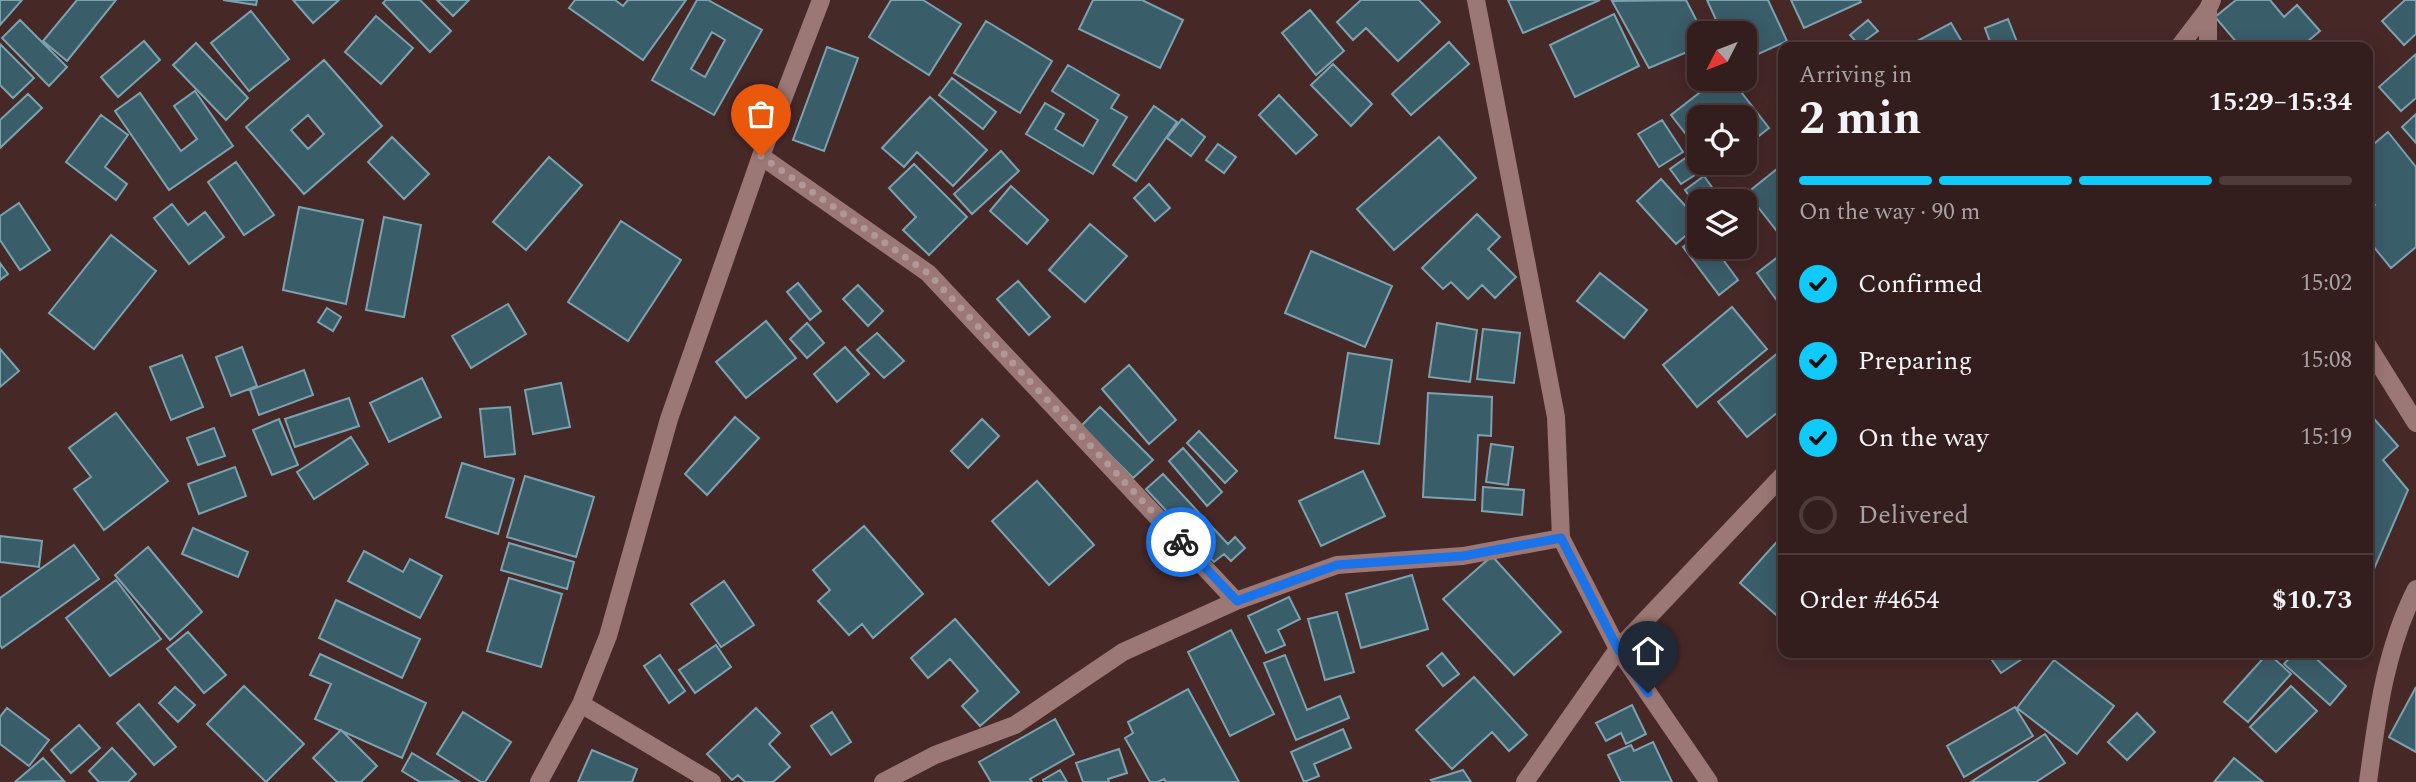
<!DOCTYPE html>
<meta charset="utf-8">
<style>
body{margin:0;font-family:Spectral,serif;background:#3f2b2a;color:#f1f3f6;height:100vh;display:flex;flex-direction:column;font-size:26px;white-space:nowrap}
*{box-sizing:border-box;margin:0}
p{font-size:23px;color:#a9a2a4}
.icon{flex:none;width:38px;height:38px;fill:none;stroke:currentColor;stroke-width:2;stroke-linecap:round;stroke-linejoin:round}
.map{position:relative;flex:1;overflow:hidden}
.drawer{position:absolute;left:1778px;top:42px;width:595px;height:616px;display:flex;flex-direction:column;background:#341e1d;border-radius:14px;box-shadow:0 4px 18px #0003,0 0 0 2px #4e3c3b}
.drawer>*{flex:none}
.needle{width:46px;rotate:228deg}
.buttons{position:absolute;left:1687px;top:21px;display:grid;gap:14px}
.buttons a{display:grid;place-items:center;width:70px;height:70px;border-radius:14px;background:#341e1d;box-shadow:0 4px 18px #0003,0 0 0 2px #4e3c3b;font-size:35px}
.pin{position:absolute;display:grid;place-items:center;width:60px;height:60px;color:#fff;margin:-72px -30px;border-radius:50% 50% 50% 0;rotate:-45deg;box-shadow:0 0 7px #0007}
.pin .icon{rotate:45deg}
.courier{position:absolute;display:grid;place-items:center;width:70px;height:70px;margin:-35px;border:5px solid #1a73e8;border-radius:50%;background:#fff;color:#222;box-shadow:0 2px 9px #0007}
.summary em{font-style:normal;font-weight:700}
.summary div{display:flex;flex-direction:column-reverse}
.summary{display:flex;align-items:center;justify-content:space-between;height:119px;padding:0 21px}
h1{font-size:46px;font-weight:700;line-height:52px}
.bar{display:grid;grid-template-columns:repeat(4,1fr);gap:10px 7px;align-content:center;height:84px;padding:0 21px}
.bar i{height:9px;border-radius:5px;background:#4e3c3b}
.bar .selected{background:#0fcafa}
.bar p{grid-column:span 4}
.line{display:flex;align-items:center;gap:18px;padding:0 21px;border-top:2px solid #4e3c3b}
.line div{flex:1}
ol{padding:0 21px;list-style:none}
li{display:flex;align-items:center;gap:21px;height:77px}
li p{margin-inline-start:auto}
li .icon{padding:7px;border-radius:50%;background:#0fcafa;color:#111;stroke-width:4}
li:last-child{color:#a9a2a4}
li i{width:38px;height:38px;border:4px solid #4e3c3b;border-radius:50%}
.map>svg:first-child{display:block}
.building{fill:#3a5d6a;stroke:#7ca2b0;stroke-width:2;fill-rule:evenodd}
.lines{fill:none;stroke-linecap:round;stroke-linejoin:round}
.minor{stroke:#9b7775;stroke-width:18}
.done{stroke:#b09897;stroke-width:7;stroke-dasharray:0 12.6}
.route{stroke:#1a73e8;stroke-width:9}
</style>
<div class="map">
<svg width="2416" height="782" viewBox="0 0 2416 782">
<rect width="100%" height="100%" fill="#462827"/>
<!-- building -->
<path class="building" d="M0 0H22L0 25Z
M77 0H116L67 61 43 41Z
M223 0H257L256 5Z
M293 0H339L313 23Z
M386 0H420L451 31 430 52 383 3Z
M437 0H469L453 16Z
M575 0H615L623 6 628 0H686L643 60 569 8Z
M697 0H708L762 30 714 115 652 80ZM712 32 725 40 705 77 691 69Z
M891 0H923L961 24 929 75 869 37Z
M1093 0H1142L1183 20 1160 68 1079 29Z
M1361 0H1419L1440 22 1398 61 1366 28 1353 40 1337 22Z
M1508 0H1600L1523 33Z
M1686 0 1703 33H1699V47L1649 68 1612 1Z
M1707 0H1768L1787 41 1745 60V33H1722Z
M1791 0H1860L1861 2 1804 28Z
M2236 0H2270L2284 17 2297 5 2320 31 2301 47H2236L2239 45 2215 17Z
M2405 0H2416V34L2404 45 2382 21Z
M1310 10 1344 51 1316 75 1282 33Z
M251 11 289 59 249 91 211 43Z
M1614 14 1639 66 1575 97 1550 45Z
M376 16 413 48 381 84 345 52Z
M2008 19 2019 47H1992L1985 28Z
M20 20 67 67 49 86 2 38Z
M1868 20 1878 31 1859 45 1850 35Z
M986 21 1052 61 1020 113 954 73Z
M1951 23 1965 47H1906Z
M144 41 160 60 118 97 101 77Z
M1449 42 1469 64 1411 115 1392 94Z
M196 43 248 98 226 120 173 65Z
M0 44 34 78 13 98 0 85Z
M827 47 858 58 824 151 793 140Z
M2416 54V98L2401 111 2379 87Z
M324 60 382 126 304 194 246 127ZM308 115 324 134 308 149 291 130Z
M1333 64 1372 104 1351 126 1311 85Z
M1068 65 1119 95 1111 108 1127 117 1093 174 1026 134 1045 103 1064 114 1055 129 1083 146 1098 120 1052 91Z
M952 78 996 112 983 129 939 95Z
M1717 79H1731L1769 128 1745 147V117H1699V151L1671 115Z
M195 91 233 146 169 190 115 111 140 93 181 151 197 139 174 106Z
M28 94 42 108 0 148V120Z
M1279 95 1317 135 1296 154 1259 115Z
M930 97 987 150 953 186 917 152 904 167 882 148Z
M1154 106 1177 122 1136 181 1113 165Z
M2416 114V143L2402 127Z
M101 115 128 135 105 167 127 184 116 200 66 162Z
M1182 119 1205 137 1191 156 1167 138Z
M1662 120 1683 152 1659 167 1638 134Z
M2388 132 2416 167V247L2391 268 2368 240V211L2375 205 2368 197V149Z
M392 137 429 174 404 199 368 162Z
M1439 137 1476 178 1394 250 1357 209Z
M1218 144 1236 157 1224 173 1206 160Z
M1001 151 1019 171 972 214 954 194Z
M549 157 582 185 526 250 493 222Z
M1687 157 1698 173 1681 184 1670 169Z
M236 162 274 215 244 235 208 182Z
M1708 163H1724L1714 171Z
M914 164 967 217 929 255 903 230 916 217 889 188Z
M1783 164V239L1747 193Z
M1704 176 1719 197 1712 201H1699V210L1685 190Z
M1661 179 1699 221V224L1676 244 1637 201Z
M1149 184 1170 208 1155 221 1134 198Z
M1011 186 1048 220 1027 244 990 211Z
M19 203 50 250 20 270 0 240V216Z
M172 204 188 225 205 212 224 237 189 264 154 218Z
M299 207 363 220 346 304 283 290Z
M1477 214 1500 237 1488 249 1516 277 1495 298 1482 285 1468 299 1451 282 1443 289 1422 268Z
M384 217 421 225 404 317 366 310Z
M621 221 681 260 628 341 568 302Z
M1090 224 1127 256 1085 302 1049 270Z
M111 235 156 271 94 349 49 313Z
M1699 235V247H1725L1731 255 1724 261 1738 280 1719 295 1683 247Z
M1311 251 1392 286 1365 347 1285 313Z
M1783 253V309L1757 273Z
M0 263 8 274 0 280Z
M1600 273 1647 310 1624 338 1577 301Z
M1018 281 1050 317 1029 335 997 299Z
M798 283 821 311 810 320 787 292Z
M858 285 883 311 868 326 843 299Z
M508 304 526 334 471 368 452 336Z
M1732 307 1767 349 1697 407 1663 365Z
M327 308 341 317 333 331 318 322Z
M766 321 796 358 746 398 716 362Z
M807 323 824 343 807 358 790 339Z
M1437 323 1477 330 1470 382 1429 377Z
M1483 329 1520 333 1514 383 1477 379Z
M877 333 904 361 884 378 857 350Z
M242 347 257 386 231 396 216 357Z
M845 347 869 374 837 402 814 374Z
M0 349 19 371 0 387Z
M1779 352 1783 358V408L1747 437 1718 402Z
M1348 353 1392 360 1379 444 1335 438Z
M182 355 203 407 171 420 150 367Z
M1129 365 1176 420 1149 444 1102 389Z
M304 370 313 395 259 415 250 390Z
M422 378 441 417 389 442 370 403Z
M561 383 570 427 533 434 525 390Z
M1428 393 1492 397 1491 436 1478 435 1475 500 1423 497Z
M349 398 359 426 295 447 285 419Z
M510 407 515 454 485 457 480 409Z
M1100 407 1153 460 1133 478 1081 426Z
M2368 412 2398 446 2383 460 2408 490 2374 569 2368 568Z
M116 413 168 481 104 530 74 489 91 477 69 448Z
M735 417 759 438 707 495 685 474Z
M279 419 298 465 272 475 253 430Z
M982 419 999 436 968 468 951 451Z
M214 428 225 456 198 465 187 438Z
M1199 431 1237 471 1225 483 1187 443Z
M351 437 368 464 314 499 297 472Z
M1491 444 1513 447 1508 485 1486 482Z
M1183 448 1222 492 1207 506 1169 461Z
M462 463 514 479 498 534 446 517Z
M235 467 246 496 199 514 188 484Z
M1363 471 1385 516 1321 546 1299 501Z
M1163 474 1228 544 1235 537 1245 548 1231 561 1224 554 1214 562 1146 489Z
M525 476 594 497 576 557 507 537Z
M1037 481 1094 545 1049 585 992 521Z
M1483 487 1524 490 1522 515 1482 511Z
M864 526 923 594 873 638 862 624 849 635 818 601 830 590 813 570Z
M193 528 248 552 238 577 182 554Z
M1783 535V621L1740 583Z
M0 536 42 541 39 567 0 562Z
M509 543 574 562 567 589 501 570Z
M74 545 99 579 2 648 0 645V598Z
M148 547 202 612 170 640 115 575Z
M364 551 403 572 410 559 442 576 420 618 348 581Z
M1492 556 1561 632 1514 675 1443 599Z
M1412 575 1428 629 1361 648 1346 594Z
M509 578 562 594 541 667 487 651Z
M116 580 161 639 110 676 66 618Z
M724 581 754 625 721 647 691 604Z
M1289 597 1300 619 1278 630 1285 645 1266 653 1248 616Z
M336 600 420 639 402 678 319 638Z
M1337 612 1354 672 1325 680 1308 619Z
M955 619 1019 692 980 726 962 706 978 691 950 659 928 678 911 658Z
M1231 630 1274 714 1230 736 1188 652Z
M188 632 226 675 204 693 167 649Z
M716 645 731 667 695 693 679 670Z
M1442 653 1459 674 1443 686 1427 666Z
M1987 653H2031L2001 673Z
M2268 653 2291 674 2248 722 2224 702Z
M2294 653H2310L2346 686 2330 705 2284 664Z
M320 654 426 703 402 758 315 719 331 684 310 675Z
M660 655 685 691 669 703 644 666Z
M1285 655 1307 710 1340 696 1349 718 1296 740 1264 663Z
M2054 660 2114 706 2077 754 2017 708Z
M1474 677 1527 735 1509 751 1492 732 1452 769 1416 730Z
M244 686 304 744 266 782 207 724Z
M2291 686 2317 711 2276 752 2250 727Z
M175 687 195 705 178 722 159 703Z
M2416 687V752L2389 737Z
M1188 689 1239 782H1166L1164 779 1158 782H1150L1125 738 1133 733 1128 722Z
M139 704 176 747 154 765 117 723Z
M1632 705 1646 734 1626 744 1621 733 1606 741 1596 723Z
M2015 707 2033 736 1964 777 1947 746Z
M7 708 49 740 29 766 0 744V717Z
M756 708 780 733 769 744 790 767 773 782H745L738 775 732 780 707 754Z
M463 712 511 742 485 782H481L437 754Z
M832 712 851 742 831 755 811 726Z
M2137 713 2155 732 2127 760 2108 742Z
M1055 719 1074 754 1030 779 1032 782H991L979 762Z
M79 725 100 748 71 773 51 750Z
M1343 729 1351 748 1314 764 1319 776 1304 782 1291 752Z
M341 730 377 766 361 782H337L313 758Z
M2045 734 2065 763 2036 782H1971Z
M1653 742 1672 782H1621L1608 755 1631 745 1634 751Z
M112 748 136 774 128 782H99L89 771Z
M1119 749 1127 773 1108 779 1109 782H1083L1076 763Z
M592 750 637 769 632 782H578Z
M412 753 458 781 420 782 402 771Z
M43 758 64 781 15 782Z
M2234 758 2263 782H2214Z
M1060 770 1067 782H1044L1043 780Z
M1463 770 1471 782H1433L1431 780Z"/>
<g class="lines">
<!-- minor -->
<path class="minor" d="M1476 0 1556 417 1561 538 1618 649 1709 782
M2179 47 2208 9
M2208 47V9L2212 0
M761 156 928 273 1236 601
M2368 346 2416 423
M581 704 712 782
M539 782 581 704 608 636 669 419 761 156 821 0
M883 782 935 755 1015 725 1123 652 1236 601 1337 565 1463 556 1561 538
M1525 782 1618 649 1783 475
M2368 782C2377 716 2385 650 2416 589"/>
</g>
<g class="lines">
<!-- done -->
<path class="done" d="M761 156 928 273 1181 542"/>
<!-- route -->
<path class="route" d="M1181 542 1237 601 1337 565 1463 556 1561 538 1618 649 1648 693"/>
</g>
</svg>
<div class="buttons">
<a><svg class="needle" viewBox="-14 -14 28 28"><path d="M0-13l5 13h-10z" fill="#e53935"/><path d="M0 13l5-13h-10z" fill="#a9a2a4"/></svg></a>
<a><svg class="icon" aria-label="locate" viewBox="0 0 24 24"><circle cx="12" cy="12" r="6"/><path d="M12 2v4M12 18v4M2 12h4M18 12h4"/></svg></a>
<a><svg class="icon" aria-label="layers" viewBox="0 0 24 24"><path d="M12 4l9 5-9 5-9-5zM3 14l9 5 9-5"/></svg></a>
</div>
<div class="pin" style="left:761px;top:156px;background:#ea580c"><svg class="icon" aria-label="bag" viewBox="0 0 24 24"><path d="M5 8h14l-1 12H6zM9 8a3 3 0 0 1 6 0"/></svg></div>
<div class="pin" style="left:1648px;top:693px;background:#1f2937"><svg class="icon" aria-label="home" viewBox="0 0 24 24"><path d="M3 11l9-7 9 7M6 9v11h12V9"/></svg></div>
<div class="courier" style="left:1181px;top:542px"><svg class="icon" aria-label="bike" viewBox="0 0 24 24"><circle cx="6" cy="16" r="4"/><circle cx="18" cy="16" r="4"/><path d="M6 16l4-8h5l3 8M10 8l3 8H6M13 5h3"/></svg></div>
<section class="drawer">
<div class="summary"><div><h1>2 min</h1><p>Arriving in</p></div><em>15:29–15:34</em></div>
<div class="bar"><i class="selected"></i><i class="selected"></i><i class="selected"></i><i></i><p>On the way · 90 m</p></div>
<ol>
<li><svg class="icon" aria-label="check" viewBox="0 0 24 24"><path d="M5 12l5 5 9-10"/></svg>Confirmed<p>15:02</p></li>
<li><svg class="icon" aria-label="check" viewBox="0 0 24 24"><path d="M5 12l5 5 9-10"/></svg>Preparing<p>15:08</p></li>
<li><svg class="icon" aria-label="check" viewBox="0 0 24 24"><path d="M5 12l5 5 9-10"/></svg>On the way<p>15:19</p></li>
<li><i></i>Delivered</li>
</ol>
<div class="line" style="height:91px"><div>Order #4654</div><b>$10.73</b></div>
</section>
</div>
